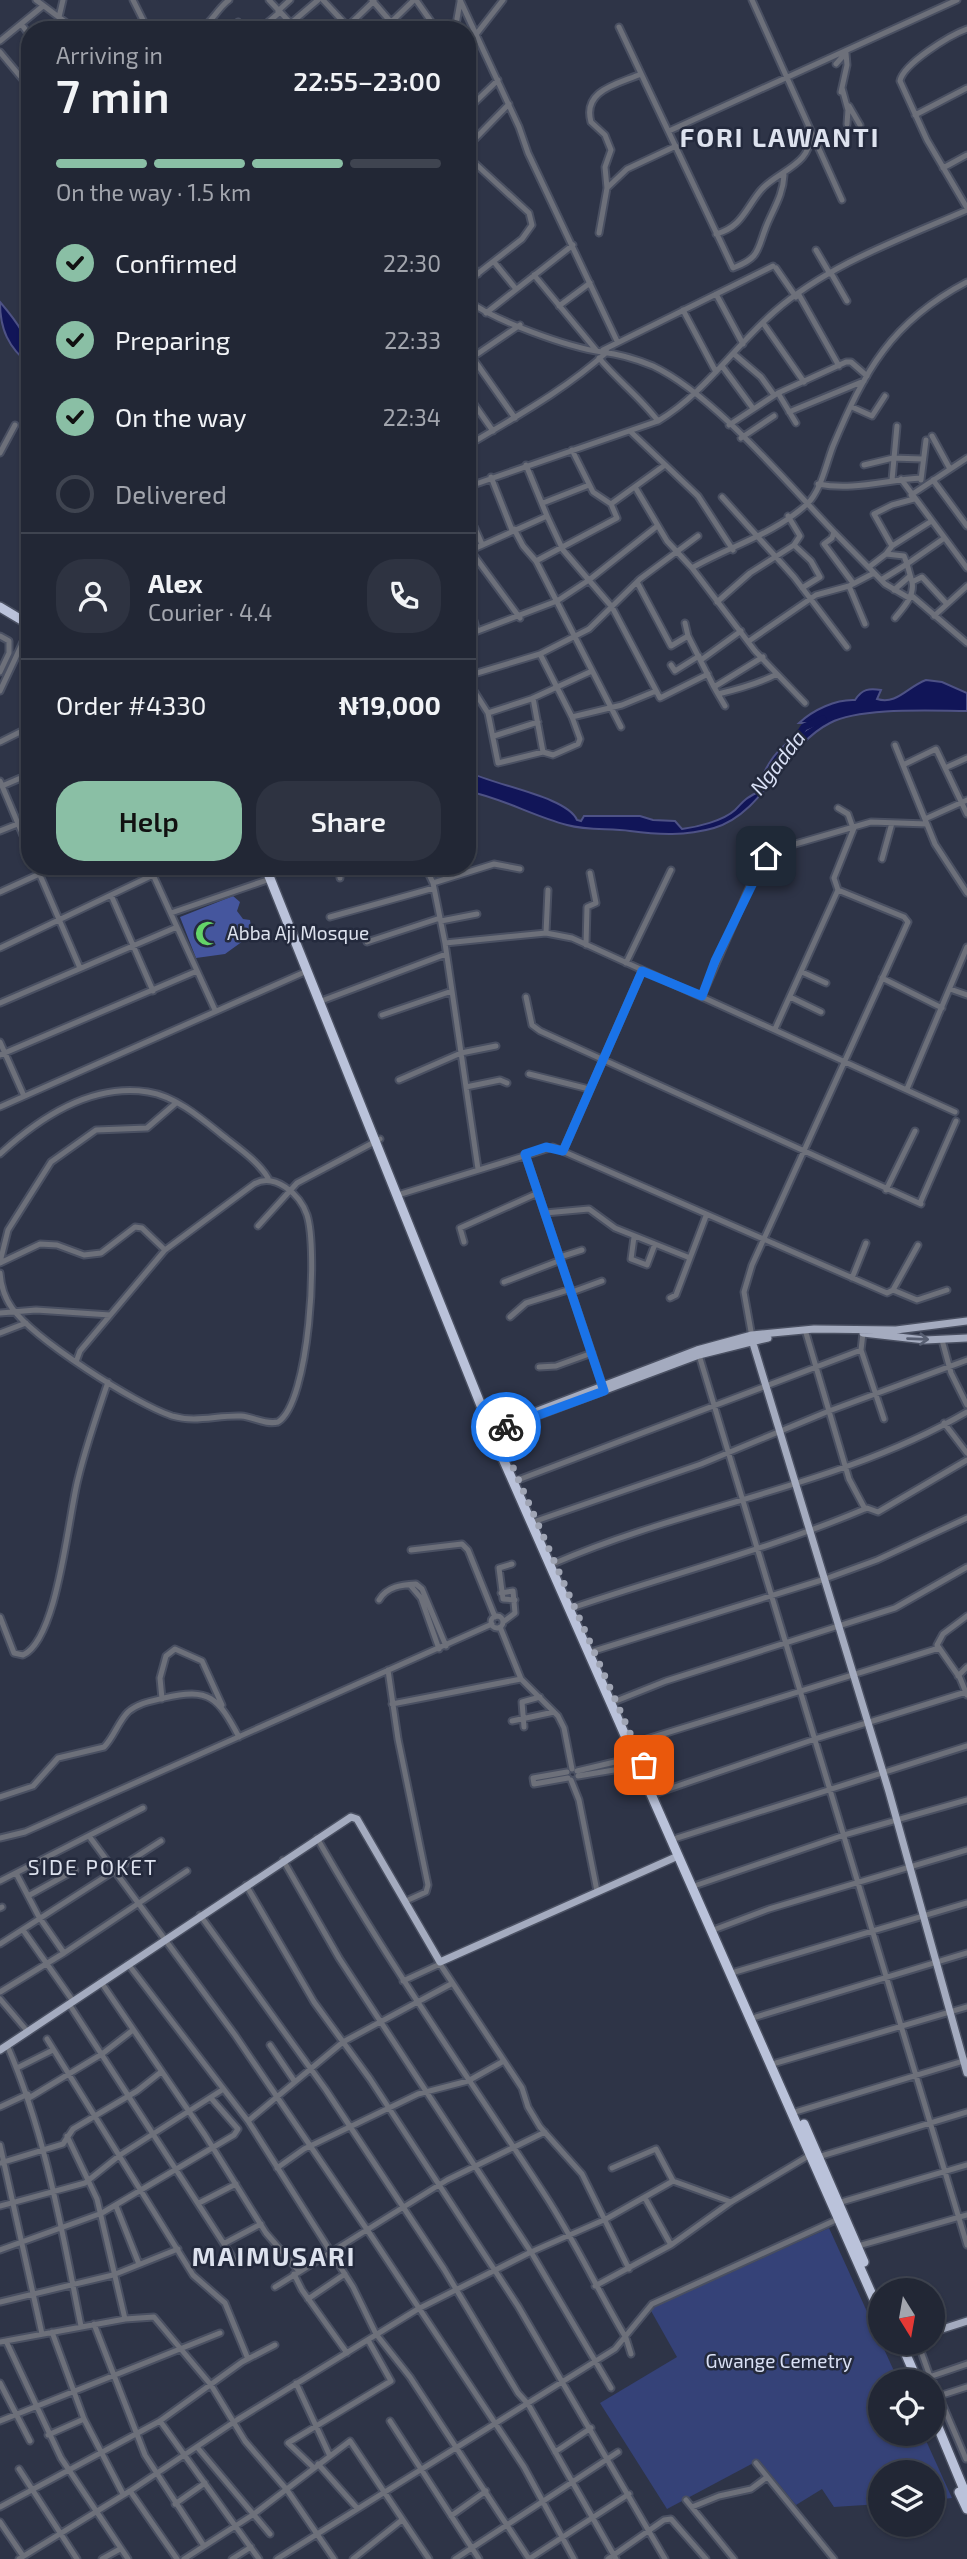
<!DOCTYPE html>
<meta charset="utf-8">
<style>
body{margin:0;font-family:"Exo 2",sans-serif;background:#2e3341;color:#f1f3f6;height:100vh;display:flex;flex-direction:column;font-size:26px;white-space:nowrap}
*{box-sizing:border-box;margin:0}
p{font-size:23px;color:#a2a5ad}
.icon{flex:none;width:38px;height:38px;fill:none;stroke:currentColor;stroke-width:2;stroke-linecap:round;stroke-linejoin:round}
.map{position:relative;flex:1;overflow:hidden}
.drawer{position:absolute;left:21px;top:21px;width:455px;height:854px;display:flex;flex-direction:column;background:#222735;border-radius:28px;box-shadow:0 2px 5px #0004,0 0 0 2px #3f4450}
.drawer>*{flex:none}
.needle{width:46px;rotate:169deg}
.controls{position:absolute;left:868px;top:2278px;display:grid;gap:14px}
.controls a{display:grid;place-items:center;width:77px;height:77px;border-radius:50%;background:#222735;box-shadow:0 2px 5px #0004,0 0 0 2px #3f4450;font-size:35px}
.pin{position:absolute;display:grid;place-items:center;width:60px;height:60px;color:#fff;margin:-30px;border-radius:14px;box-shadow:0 4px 10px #0006}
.courier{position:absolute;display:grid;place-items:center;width:70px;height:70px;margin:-35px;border:5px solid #1a73e8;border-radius:50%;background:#fff;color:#222;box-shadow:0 2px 9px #0007}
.headline em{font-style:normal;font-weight:600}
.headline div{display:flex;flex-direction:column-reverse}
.headline{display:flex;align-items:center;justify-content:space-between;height:119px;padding:0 35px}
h1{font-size:46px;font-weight:600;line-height:52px}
.bar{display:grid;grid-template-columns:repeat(4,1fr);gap:10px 7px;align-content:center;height:84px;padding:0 35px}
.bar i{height:9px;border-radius:5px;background:#3f4450}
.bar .current{background:#8abfa5}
.bar p{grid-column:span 4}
.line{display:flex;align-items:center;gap:18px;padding:0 35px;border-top:2px solid #3f4450}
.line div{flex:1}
.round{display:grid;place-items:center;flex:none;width:74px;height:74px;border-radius:28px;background:#2e3341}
ol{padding:0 35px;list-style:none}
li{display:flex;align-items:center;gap:21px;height:77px}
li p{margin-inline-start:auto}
li .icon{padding:7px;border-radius:50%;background:#8abfa5;color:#111;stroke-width:4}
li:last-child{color:#a2a5ad}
li i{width:38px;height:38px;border:4px solid #3f4450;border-radius:50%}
.primary-button{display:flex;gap:14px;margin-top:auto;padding:14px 35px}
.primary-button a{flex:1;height:80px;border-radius:28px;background:#8abfa5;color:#111;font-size:28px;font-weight:600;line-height:80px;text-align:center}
.primary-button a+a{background:#2e3341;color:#f1f3f6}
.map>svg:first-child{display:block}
.green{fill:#354278}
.forest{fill:#45569e}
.water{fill:#111558;stroke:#4e5285;stroke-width:2}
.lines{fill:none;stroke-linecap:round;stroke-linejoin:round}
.river{stroke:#111558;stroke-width:7}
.minor-casing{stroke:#4a5062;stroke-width:9}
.major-casing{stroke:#4a5062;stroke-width:10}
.highway-casing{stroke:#4a5062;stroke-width:12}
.minor{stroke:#6d707a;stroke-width:5}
.major{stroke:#a4abbf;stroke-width:7}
.highway{stroke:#bac2da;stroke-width:9}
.oneway{stroke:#575e71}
.done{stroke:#a0a5b4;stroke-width:7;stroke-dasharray:0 12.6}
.route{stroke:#1a73e8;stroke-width:9}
.labels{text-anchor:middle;stroke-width:5;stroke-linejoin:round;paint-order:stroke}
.poi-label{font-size:19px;fill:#dde2ee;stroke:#242a3d;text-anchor:start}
.park-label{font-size:19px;fill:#d9e0f5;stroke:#242a3d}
.water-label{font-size:21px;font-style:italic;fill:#d8dff4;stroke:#242a3d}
.neighbourhood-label{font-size:21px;letter-spacing:2px;fill:#dde2ee;stroke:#242a3d}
.district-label{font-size:26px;font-weight:bold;letter-spacing:2px;fill:#dde2ee;stroke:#242a3d}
</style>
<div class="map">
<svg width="967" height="2559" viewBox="0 0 967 2559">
<rect width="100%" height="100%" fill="#2e3447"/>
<!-- green -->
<path class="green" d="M829 2228 899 2382H880V2434H923L952 2498 933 2500V2473H880V2504L834 2507 822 2489 796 2505 759 2460 667 2509 600 2403 677 2357 650 2309Z"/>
<!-- forest -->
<path class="forest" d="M233 896 240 902 237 911 243 919 250 920 252 934 243 936V941L225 954 196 958 180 917Z"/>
<!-- water -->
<path class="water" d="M0 302C17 322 30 338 30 365 8 347 0 329 0 302Z
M926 680 942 682 967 693V711C932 711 861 707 830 723 784 746 765 813 714 828 686 836 659 835 630 831 609 828 589 831 567 825 533 816 502 798 467 791V771C491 785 567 796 577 820L581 821 584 816H640L653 820 675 821 682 829C697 827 723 821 735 810 744 801 743 800 756 793 769 753 782 745 817 723H799C813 710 836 699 855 700 862 689 869 688 881 690L877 699C897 705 907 687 926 680Z"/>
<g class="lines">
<!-- river -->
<path class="river" d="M795 740 804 727 823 719"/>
<defs>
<path id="minor" d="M36 0 76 30
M133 0 148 30
M269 0 297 30
M323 0 351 30
M372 0 390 21
M416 0 435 27
M460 0 519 127 528 153 617 341
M752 0 842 200
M278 11 290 0
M59 17 63 0
M238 22 243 30
M22 25 30 36
M348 26 374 1
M619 27 733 268C760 258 757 250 766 227 773 209 783 196 784 175
M967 29C950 35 903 64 900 81L927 140 967 208
M200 30C213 21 217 9 229 0
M259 30 280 12
M283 30 318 0
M383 30 414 0
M455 30 460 2
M0 41 43 6
M0 52 30 88
M467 59 471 41 503 0
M836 64 844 55
M842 88 848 110 847 124
M841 92 847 65 846 53
M467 93 475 101
M849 106 860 125
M467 110 498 80
M915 115 967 88
M669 131 957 0
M467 147 509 104
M467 156 529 213 532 225 522 239 467 282
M943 168 967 155
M607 188 627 169 676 146
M599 233 607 188 605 167 611 150 605 135 591 122C582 90 618 84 641 74
M716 234C742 227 745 209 761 190 777 171 815 164 809 132
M816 250 830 274
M467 258 478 274
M494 262 516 289
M776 268 796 297
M831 273 847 301
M534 275 596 350
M716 294 743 344
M799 295 839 366
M467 300C495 321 567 347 602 352 619 354 636 359 653 366 714 395 786 482 834 532L832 538 824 544 853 583
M559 306 590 283
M683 310 716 372
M486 313 573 245
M467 315 475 306
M763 323 804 382
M603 350 773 266
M734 354 761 377 774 395
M472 357 515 418
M599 358C618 381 640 397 658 421
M467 361 520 325
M722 366 752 407
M778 393 796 423
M467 394 493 431
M852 407 872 416 885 396
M789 412 864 381
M729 425 778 393 846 362H851L867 376
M631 432 698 496 733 550
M932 436 950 469
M741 438 774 416
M467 446C515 417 565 390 607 352
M572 450 593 492 611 504 665 465
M0 453 15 425
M864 465 893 458 922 459
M491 477 512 530
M901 479 967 568
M892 480 897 426
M921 480 926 440
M933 480 967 526
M818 484C853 491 886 480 921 478
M467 487 658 421C704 394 734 347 774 312 829 264 901 239 967 210
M635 487 667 541 692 568 755 651 805 703
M911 495 967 458
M722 497 794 577 847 647
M543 503 589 485
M611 504 617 518 536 561 621 727
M467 511 482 544
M547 516 563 550 612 607 660 698 708 674
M514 529 523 546 536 561
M834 532 885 584 909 598 912 596 967 643
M943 539 907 564 912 582 922 577 946 603
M794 545 811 561 820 577 802 588
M892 546 874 514 892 505 914 499
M470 550 520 618
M467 552 547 516 526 465
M886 554 892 546 930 522
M869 567 886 554 904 556 907 564 881 580
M692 568C730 546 773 535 807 504 821 491 826 464 833 446 865 370 891 322 967 282
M637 582 671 646 688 636 714 687 763 657
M849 586 865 624
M894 590 910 576
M467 597 477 631
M717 602 750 573 794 545 800 536 788 516
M934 616 967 586
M895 618C903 608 915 596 912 582
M685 623 688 636
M467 635 557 601 589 580 656 527
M0 636 9 641V653L0 672
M749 641 816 595 849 586 874 573
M19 651 30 667
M540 654 572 717 622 705 656 691
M701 660 741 631
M671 665 675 671 699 656
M467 676 540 654 589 629 640 579 698 536
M467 680 488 713 498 763 543 752 533 698
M714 687 718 694C739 689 758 684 777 674
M0 691 30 627
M718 694 725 706
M488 713 531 699 592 671
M494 736 538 722
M0 742 30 727
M895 745 903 765
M543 752 553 755 578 744 580 739 572 717
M945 768 967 758
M0 781 30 852
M2 786 30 774
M838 808 848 814 853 828
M967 814 936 749 903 765 935 844 967 893
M925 819 967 800
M0 831 30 819
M882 859 892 823
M36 866 80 968
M149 866 215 1010
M339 866 340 878
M425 866 433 883 445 943 478 1169
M433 883 494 864 520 869
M838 890 834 878 854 828
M0 892 57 866
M111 895 153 991
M171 913 270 879
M330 917 434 888
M441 921 477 914
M546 933 548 890
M367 942 440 918
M445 943 546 933 572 938 955 1112
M586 945 587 907 596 903 590 873
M0 948 153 875
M626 963 671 870
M802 972 826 983
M882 978 942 1008
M950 989 967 995
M702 996 760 863 771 851 871 822 927 824
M526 997 532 1025 540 1031 921 1204
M790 997 821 1012
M324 1000 446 954
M0 1003 177 927
M382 1015 452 991
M775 1029 838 890
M0 1042 24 1096
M0 1055 197 971
M529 1074 589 1089
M399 1080 461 1053 496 1046
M466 1087 500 1080 507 1083
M907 1089 967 947
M0 1107 307 971
M563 1151 642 971
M0 1154C39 1118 92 1083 148 1092 175 1096 201 1118 222 1135 237 1147 258 1161 268 1178
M525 1154 604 1390
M886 1190 915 1131
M401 1194 553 1147 887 1293 893 1290 918 1245
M920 1203 956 1121
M545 1213 589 1209 615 1228 690 1258
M258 1226 297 1183 380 1139
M634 1237 631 1259 647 1265 655 1244
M464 1242 460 1228 538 1193
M560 1257 582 1250
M0 1262 8 1230 51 1162 96 1130 147 1128 176 1103
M0 1263 40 1244 57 1245 84 1255 101 1253 135 1227 142 1228 165 1250
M0 1273C1 1287 4 1297 12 1308 34 1339 135 1404 172 1416 196 1423 217 1415 241 1416 254 1417 265 1425 278 1422 310 1402 318 1249 307 1215 300 1194 274 1172 254 1184L165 1250 80 1351 76 1362
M852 1278 866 1243
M504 1282 561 1260
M893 1290 917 1300 947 1290
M572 1292 602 1281
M670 1298 676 1295 706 1216
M0 1313 36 1310 110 1315
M510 1317 526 1303 571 1289
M0 1333 26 1323
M806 1333 849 1479 865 1509
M863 1333 861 1350 884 1419
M752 1337 744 1292 752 1265 908 922 904 917 838 890
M942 1340 951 1373 967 1405
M699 1355 967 2245
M539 1367 556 1366 592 1353
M944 1423 967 1453
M518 1480 861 1350
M536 1521 701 1464 829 1411 967 1360
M411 1550 462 1544 468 1550 495 1617
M555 1563C689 1505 840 1486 967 1412
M512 1564 499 1568 503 1599 515 1600
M410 1585 421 1598 439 1649
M501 1593 513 1591 515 1613 503 1622
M379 1600C387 1586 402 1585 416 1584L422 1589 446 1646
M575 1607C672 1574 773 1548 867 1508L878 1512 967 1460
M491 1622a6 6 0 1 1 12 0a6 6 0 1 1-12 0Z
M0 1617 14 1653 23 1655C58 1639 68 1517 78 1479 86 1446 97 1414 108 1382
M500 1627 521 1679 558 1716 564 1728 572 1769
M594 1651 825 1579 877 1560 967 1518
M388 1670 398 1739 428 1885 426 1892 406 1901
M958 1676 967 1667
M967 1695 960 1678 937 1645 943 1634 967 1616
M162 1699 160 1678 166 1656 175 1649 202 1661 222 1705
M616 1701 666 1681 895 1608 967 1567
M392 1704 521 1679
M512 1721 554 1712
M524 1727 522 1702 540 1697
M634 1743 939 1648
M577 1771 640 1756
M567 1772 533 1778 534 1784 568 1778
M578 1776 644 1765
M571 1780 579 1800 597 1891
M657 1793 815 1739 966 1692
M0 1797 33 1786 58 1758 104 1747C114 1737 118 1722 128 1712 138 1703 152 1701 164 1698 210 1687 218 1698 239 1737
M89 1836 235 2035 366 2228 524 2467 574 2559
M0 1838 25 1832 492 1624
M317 1838C387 1961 468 2077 545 2195 575 2241 598 2291 626 2338L631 2354
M677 1838 967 1746
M283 1860 339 1958 531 2252 611 2388
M16 1873 39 1917 64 1953 187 1871
M0 1881 143 1808
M246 1885 314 2002 370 2079 518 2306 665 2559
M697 1885 844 1835 967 1800
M28 1896 75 1870
M0 1908 2 1907
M200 1915 326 2090 444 2269 518 2393 528 2404 616 2559
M716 1929 769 1909 967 1850
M23 1930 73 2001
M0 1944 161 1841
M438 1961 522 2088 528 2107 540 2127 582 2174 629 2269
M128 1964 248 2121 353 2287 376 2334 410 2377 529 2559
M735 1972 967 1903
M403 1981 440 1964
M101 1982 205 2135 266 2233 298 2270
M0 1992 64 1953
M0 1999 28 2032
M69 2004 235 2261
M756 2017 967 1953
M47 2039 193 2275 225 2303 248 2359
M7 2045C46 2135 62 2231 81 2326
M270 2045 295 2082
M776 2063 967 2007
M17 2068 53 2050
M29 2098 102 2054 133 2030
M0 2107 28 2094
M792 2113 967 2060
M248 2121 343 2042 451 1984
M67 2136 97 2199 125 2319
M0 2145 42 2334
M818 2157 967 2112
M0 2163 63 2144 73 2129 137 2091 161 2072
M277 2168 304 2149 418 2094 468 2081 502 2062
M612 2168 656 2149 673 2181 731 2202 810 2155
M645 2198 671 2245
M199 2203 236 2184
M838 2203 967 2165
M0 2206 85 2183 120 2155 222 2090
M116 2206 139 2264
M225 2243 261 2224
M858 2246 967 2215
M0 2250 102 2213 234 2135 238 2129 211 2098
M294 2274 302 2290 347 2353
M595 2286 671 2245 731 2202
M275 2287 447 2180 545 2132
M308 2299 345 2274
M0 2302 113 2275 178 2249
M94 2324 145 2455 204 2546
M52 2332 84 2419 123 2494
M6 2341 61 2458 128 2559
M0 2342 125 2319 154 2317 211 2385 245 2441 287 2490 334 2559
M918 2343 932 2382
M929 2377 967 2364
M933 2382 966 2459
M0 2383 30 2441
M296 2383 329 2454
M939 2396 967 2387
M0 2421 220 2333
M160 2421 259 2559
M390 2421 479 2559
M48 2435 84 2419
M197 2447 270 2534
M555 2452 591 2428
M756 2463 834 2559
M318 2464 357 2508
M313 2467 288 2443 391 2381 368 2340
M19 2469 77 2559
M130 2491 177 2559
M686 2500 734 2559
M175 2504 205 2483
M0 2507 160 2421 242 2362 275 2345
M692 2507 719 2496 751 2489 767 2477
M451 2516 486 2491
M0 2522 23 2556
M19 2559 130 2491 237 2420 418 2309 531 2252 606 2219 673 2181
M102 2559 120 2549
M184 2559 254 2514 350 2441 429 2559
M232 2559 251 2547
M277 2559 615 2349 652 2304 838 2219
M353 2559 402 2520
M455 2559 618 2452
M529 2559 629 2494
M608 2559 664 2520 671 2519 706 2559"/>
<path id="major" d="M863 1333 925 1340 967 1338
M752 1340 889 1792 967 2073
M490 1429 697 1350 752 1335 814 1329 896 1330 967 1321
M501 1429 699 1355 768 1338
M0 2050 351 1817 357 1819 440 1962 678 1856
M933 2332 967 2321"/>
<path id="highway" d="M0 607 30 625
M265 866 496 1443 880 2313
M804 2124 864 2262
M901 2343 918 2382
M933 2415 967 2497
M959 2492 967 2509"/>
</defs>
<!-- minor casing -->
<use href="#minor" class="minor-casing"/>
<!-- major casing -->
<use href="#major" class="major-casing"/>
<!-- highway casing -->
<use href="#highway" class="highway-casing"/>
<!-- minor -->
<use href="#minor" class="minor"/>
<!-- major -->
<use href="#major" class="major"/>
<!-- highway -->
<use href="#highway" class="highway"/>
</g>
<!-- one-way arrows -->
<defs><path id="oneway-shaft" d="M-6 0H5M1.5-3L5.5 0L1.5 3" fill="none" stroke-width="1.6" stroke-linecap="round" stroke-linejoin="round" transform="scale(1.75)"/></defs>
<use class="oneway" href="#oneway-shaft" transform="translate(918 1339) rotate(2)"/>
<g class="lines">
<!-- done -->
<path class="done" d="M506 1427 497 1431 644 1765"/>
<!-- route -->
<path class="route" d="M506 1427 604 1391 525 1154 546 1147 563 1151 642 971 702 996 715 961 766 856"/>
</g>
<!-- icons -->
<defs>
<symbol id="mosque-bare" viewBox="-9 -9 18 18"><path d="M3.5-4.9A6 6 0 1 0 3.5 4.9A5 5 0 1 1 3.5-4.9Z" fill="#64d468" stroke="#242a3d" stroke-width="2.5" paint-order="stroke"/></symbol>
</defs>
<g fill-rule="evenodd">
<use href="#mosque-bare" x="190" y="916" width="35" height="35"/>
</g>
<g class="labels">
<!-- poi labels -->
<g class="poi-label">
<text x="227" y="940">Abba Aji Mosque</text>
</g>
<!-- park labels -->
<g class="park-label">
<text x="779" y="2368">Gwange Cemetry</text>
</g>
<!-- water labels -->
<g class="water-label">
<text transform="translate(778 763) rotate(-52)" y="7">Ngadda</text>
</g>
<!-- neighbourhood labels -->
<g class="neighbourhood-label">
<text x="93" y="1875">SIDE POKET</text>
</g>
<!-- district labels -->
<g class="district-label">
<text x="780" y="147">FORI LAWANTI</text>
<text x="274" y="2266">MAIMUSARI</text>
</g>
</g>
</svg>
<div class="controls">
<a><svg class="needle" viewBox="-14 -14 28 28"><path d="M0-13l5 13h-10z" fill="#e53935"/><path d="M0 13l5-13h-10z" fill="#a2a5ad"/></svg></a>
<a><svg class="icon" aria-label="locate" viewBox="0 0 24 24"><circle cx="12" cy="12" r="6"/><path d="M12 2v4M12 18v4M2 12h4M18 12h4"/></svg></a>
<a><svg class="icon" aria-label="layers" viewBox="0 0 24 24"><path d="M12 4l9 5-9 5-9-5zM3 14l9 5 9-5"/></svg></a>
</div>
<div class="pin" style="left:644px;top:1765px;background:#ea580c"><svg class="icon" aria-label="bag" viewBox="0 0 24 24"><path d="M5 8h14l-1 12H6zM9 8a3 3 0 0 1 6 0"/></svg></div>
<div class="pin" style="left:766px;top:856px;background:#1f2937"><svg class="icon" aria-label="home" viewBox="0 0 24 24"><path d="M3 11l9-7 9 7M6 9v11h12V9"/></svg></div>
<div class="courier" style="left:506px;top:1427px"><svg class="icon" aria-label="bike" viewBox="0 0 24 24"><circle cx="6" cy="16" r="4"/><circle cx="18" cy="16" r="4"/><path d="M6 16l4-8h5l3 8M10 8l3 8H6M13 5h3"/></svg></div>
<section class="drawer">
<div class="headline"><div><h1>7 min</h1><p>Arriving in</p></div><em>22:55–23:00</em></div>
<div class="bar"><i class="current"></i><i class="current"></i><i class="current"></i><i></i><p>On the way · 1.5 km</p></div>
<ol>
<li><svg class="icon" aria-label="check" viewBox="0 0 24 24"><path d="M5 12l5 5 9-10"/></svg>Confirmed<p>22:30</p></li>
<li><svg class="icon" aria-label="check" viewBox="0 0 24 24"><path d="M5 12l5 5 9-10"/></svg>Preparing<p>22:33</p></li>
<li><svg class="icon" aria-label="check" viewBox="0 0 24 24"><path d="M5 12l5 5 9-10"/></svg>On the way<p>22:34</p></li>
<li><i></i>Delivered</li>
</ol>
<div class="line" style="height:126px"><a class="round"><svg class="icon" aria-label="person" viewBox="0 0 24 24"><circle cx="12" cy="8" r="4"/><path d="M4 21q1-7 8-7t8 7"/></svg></a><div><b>Alex</b><p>Courier · 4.4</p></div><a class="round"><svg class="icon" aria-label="phone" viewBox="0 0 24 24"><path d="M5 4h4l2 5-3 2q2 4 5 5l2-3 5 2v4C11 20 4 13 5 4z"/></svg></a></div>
<div class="line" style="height:91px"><div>Order #4330</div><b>₦19,000</b></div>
<div class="primary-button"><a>Help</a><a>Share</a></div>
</section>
</div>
